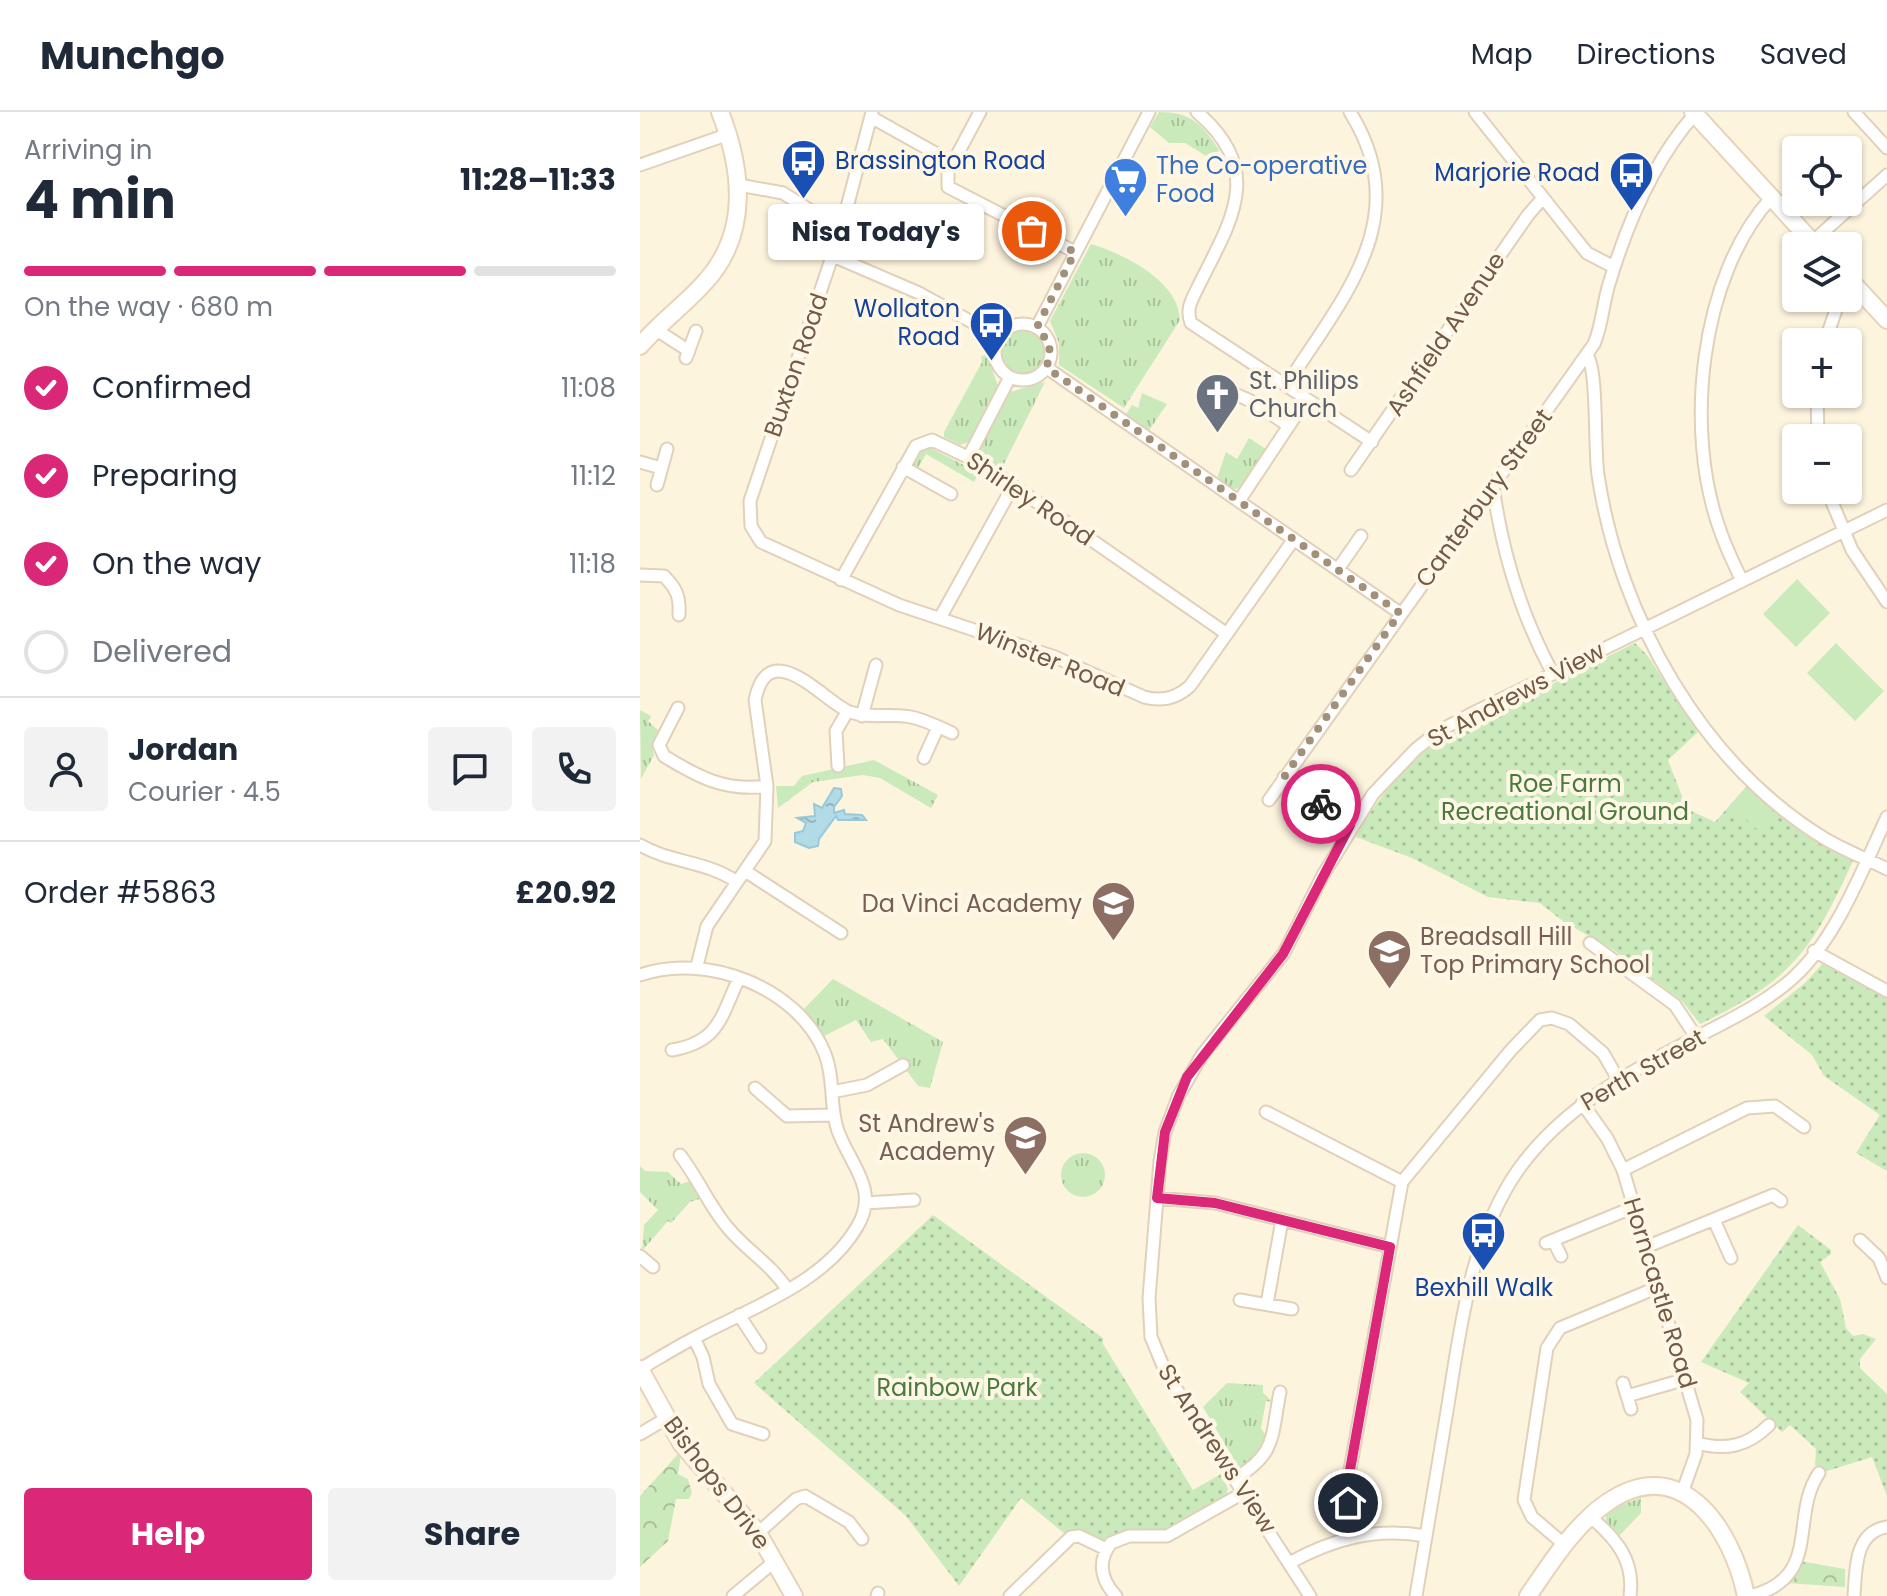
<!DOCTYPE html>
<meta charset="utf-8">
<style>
body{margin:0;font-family:Poppins,sans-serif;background:#f2f2f3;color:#1f2937;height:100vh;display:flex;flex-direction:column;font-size:30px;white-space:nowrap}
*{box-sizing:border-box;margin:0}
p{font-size:26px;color:#747a83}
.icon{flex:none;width:44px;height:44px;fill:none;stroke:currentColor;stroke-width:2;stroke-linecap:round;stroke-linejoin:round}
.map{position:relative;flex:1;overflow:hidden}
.panel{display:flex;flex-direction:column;background:#fff;width:640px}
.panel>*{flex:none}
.controls{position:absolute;left:1142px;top:24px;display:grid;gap:16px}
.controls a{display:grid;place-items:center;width:80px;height:80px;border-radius:8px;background:#fff;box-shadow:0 2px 6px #0004;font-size:40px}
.pin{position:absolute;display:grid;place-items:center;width:68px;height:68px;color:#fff;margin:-34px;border:4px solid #fff;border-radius:50%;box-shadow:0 2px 8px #0007}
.courier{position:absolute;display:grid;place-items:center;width:80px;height:80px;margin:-40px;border:6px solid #db2777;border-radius:50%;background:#fff;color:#222;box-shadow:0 2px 10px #0007}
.bubble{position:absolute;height:56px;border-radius:8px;background:#fff;box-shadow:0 2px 6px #0004;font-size:26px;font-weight:700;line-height:56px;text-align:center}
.headline em{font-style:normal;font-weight:700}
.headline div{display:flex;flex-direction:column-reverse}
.headline{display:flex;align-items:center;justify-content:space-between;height:136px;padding:0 24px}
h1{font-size:52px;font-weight:700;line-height:60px}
.bar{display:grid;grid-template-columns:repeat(4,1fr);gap:12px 8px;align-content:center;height:96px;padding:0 24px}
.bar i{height:10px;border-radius:6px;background:#e0e1e3}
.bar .current{background:#db2777}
.bar p{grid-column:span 4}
.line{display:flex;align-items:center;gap:20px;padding:0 24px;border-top:2px solid #e0e1e3}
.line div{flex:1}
.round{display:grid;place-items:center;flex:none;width:84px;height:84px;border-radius:8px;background:#f2f2f3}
ol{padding:0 24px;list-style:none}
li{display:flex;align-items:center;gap:24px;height:88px}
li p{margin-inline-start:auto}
li .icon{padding:8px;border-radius:50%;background:#db2777;color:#fff;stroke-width:4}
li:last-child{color:#747a83}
li i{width:44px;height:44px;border:4px solid #e0e1e3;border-radius:50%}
.primary-button{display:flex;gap:16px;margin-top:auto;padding:16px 24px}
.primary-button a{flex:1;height:92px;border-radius:8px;background:#db2777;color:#fff;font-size:32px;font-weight:700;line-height:92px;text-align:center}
.primary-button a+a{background:#f2f2f3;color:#1f2937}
header{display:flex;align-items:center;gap:48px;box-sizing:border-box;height:112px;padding:0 40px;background:#fff;border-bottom:2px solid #e0e1e3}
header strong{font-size:38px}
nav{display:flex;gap:44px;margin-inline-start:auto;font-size:28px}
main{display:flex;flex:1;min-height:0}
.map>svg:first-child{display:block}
.grass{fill:url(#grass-tufts)}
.forest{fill:url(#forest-crowns)}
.park{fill:url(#park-dots)}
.pitch{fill:#cbeabc}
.water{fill:url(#water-ripples);stroke:#98c9d9;stroke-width:2}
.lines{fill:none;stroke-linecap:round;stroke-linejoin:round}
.street-casing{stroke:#e1d0ba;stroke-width:15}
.secondary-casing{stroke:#e8d3b9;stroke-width:20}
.street{stroke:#fff;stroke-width:11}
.secondary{stroke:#fff;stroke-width:16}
.done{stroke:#a3907b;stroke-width:8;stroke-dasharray:0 14.4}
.route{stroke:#db2777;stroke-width:10}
.labels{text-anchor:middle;stroke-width:8;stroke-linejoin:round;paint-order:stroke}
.transit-label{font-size:24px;fill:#164399;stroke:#fff7e5;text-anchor:end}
.shop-label{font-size:24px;fill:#366cbe;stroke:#fff7e5;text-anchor:start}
.street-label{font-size:24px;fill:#735a45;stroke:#fff7e5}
.worship-label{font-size:24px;fill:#5b616d;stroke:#fff7e5;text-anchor:start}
.park-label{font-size:24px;fill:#4a7a3d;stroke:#fff7e5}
.education-label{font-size:24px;fill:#785e54;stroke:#fff7e5;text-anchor:end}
</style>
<header>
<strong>Munchgo</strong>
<nav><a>Map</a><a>Directions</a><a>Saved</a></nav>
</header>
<main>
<section class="panel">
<div class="headline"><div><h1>4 min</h1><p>Arriving in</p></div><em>11:28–11:33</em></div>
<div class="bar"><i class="current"></i><i class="current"></i><i class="current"></i><i></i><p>On the way · 680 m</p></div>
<ol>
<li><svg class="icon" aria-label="check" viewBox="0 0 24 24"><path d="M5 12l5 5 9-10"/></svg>Confirmed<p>11:08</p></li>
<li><svg class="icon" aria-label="check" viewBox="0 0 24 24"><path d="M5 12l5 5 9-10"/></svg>Preparing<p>11:12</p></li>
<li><svg class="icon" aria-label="check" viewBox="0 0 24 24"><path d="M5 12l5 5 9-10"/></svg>On the way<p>11:18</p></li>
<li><i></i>Delivered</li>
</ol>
<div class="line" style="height:144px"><a class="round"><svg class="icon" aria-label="person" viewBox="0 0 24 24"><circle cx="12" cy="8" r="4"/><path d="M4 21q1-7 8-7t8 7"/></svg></a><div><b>Jordan</b><p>Courier · 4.5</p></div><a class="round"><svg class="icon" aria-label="chat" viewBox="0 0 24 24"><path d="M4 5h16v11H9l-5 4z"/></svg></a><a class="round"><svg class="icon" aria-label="phone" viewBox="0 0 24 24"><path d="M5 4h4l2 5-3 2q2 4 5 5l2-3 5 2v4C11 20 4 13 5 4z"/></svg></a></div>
<div class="line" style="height:104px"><div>Order #5863</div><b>£20.92</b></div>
<div class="primary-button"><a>Help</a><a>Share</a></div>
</section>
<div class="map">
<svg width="1247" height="1484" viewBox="0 0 1247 1484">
<defs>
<pattern id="grass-tufts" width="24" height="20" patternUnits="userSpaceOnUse" patternTransform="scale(2)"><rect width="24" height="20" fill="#cbeabc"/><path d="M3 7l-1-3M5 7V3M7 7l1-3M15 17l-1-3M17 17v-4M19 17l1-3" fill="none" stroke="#a9c19b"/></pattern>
<pattern id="forest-crowns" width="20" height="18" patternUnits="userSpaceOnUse" patternTransform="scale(2)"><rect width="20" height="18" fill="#cbeabc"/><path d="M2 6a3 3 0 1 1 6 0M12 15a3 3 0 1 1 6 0" fill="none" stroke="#a9c19b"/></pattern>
<pattern id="park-dots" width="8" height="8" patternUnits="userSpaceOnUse" patternTransform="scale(2)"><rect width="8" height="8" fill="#cbeabc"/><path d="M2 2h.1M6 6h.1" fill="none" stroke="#a9c19b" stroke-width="1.8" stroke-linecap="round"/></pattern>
<pattern id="water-ripples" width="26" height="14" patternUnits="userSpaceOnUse" patternTransform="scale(2)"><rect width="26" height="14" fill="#b2dae7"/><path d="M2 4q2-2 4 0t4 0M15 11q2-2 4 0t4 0" fill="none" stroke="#95b4bd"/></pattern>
</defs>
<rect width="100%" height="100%" fill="#fdf4de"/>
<!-- grass -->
<path class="grass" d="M519 0C551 0 562 12 579 38L571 47 545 31H529L510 15Z
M451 132C484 142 539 169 540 208L484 296 419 253V231L410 209Z
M361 240a22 22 0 1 1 44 0a22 22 0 1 1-44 0Z
M347 243 358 274 329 330 320 333 304 325V320L342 250 341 244Z
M405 270 362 356 359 357 343 346 340 336 370 280Z
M502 281 527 292 508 320 485 304 492 293 498 296Z
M609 326 626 337 601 376 593 377 577 366 586 340 597 347Z
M289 335 339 361 334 370 286 342 278 356 273 354 283 337Z
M0 598 11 604 8 609 18 618 12 634 14 643 1 667Z
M234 648 298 683 291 696 240 666 223 663 173 670 138 696 136 674H154L162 664Z
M193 867 303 930 290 976 278 974 243 927 231 930 216 908 184 924 161 900Z
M421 1063a22 22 0 1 1 44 0a22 22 0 1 1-44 0Z
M0 1054 5 1059 28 1060 41 1072 50 1069 62 1086 50 1090 31 1111 28 1109 2 1139 4 1113 18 1098 0 1080Z
M587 1271 623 1273V1281L633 1290 626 1289 621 1316 627 1325 622 1338 600 1358 563 1295Z
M1001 1386V1401L980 1423 966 1410V1403L978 1394Z"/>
<!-- forest -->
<path class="forest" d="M38 1342 41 1343 38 1362 48 1367 52 1381 49 1387H36L28 1429 0 1455V1384Z
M1160 1449 1205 1457V1475L1146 1471Z"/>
<!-- park -->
<path class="park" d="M995 531 1007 543 1058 620 1028 648 1047 697 1075 710 1108 673 1173 727 1213 749C1171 840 1152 868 1060 912L1042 889 972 837 924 810 900 791 848 785 772 746 716 725C737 685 764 655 799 628Z
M1183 851 1247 885V1059L1216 1041 1240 1003 1184 964 1172 943 1124 904 1165 871Z
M293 1103 463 1226V1232L553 1378 581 1362 588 1377 586 1384 528 1417 487 1418 466 1429 441 1419 425 1422 381 1386 319 1474 266 1404 114 1271Z
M1158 1113 1191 1138V1142L1180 1150 1200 1187 1206 1216 1213 1224 1223 1222 1236 1227 1220 1247V1256L1247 1282V1384L1232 1345 1184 1360 1175 1353 1176 1337 1150 1313 1142 1320 1100 1280 1109 1271 1061 1250Z"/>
<!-- pitch -->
<path class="pitch" d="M1157 467 1190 501 1156 535 1123 502Z
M1196 531 1244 579 1215 609 1167 561Z
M1106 675 1137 703 1121 721 1090 693Z"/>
<!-- water -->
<path class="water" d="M194 676 201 677 202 684 194 695V701L204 698 205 702 222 703 226 708H198L196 704 179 727 178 734 169 736 155 730V721L163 719 166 711 157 706 175 704 174 692 182 696Z"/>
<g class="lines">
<defs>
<path id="street" d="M232 0 201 118 110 389 111 414 121 430 259 493 415 545 504 585C522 590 537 586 550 574L654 427
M340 0 308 60V75L435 140
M557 0C625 58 592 107 560 171 553 186 545 196 551 211L732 330
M835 0 947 141 974 155
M1214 0 1247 36
M231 5 313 51
M0 53 89 22
M99 73 143 81 201 118
M1172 130 1247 63
M193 144 279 181 359 225
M355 240a28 28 0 1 1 56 0a28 28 0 1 1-56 0Z
M397 215 509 0
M15 217 49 239
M1185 230 1200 186
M947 243C958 258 954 337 958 363 979 504 1061 652 1187 728 1206 739 1227 747 1247 757
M46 246 56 219
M407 256 760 501
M575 273 613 290 649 314
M646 274C701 187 777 107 710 0
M1177 282 1178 326
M329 344 370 265
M0 350 21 356
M263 355 311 382
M711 358 888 103 902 87
M17 373 27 337
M853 374C862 440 881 503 913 562
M1187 378 1212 438 1247 490
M599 389 666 288
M698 457 721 424
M0 463 24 464C37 477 40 485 39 503
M201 468 276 334 292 328 342 352 587 522
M1102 469C1094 452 1086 436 1080 418 1044 320 1059 164 1132 85
M300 506 373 374
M38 596 19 633 24 644C58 665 86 680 127 674
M222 604 236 553
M284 646 298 615
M198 654 196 619 207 600
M644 665 710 713
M629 688 954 232C962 214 963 191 969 172 987 112 1013 49 1055 2
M0 733C31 751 67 749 97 770
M105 759 201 821
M950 831 1035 893 1056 925
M1174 839 1247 879
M57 854 67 814 125 729 127 674 115 588C129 520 186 592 210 600 230 607 251 601 271 605 285 608 299 615 312 621
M0 863C65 840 159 875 185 942 195 967 189 994 198 1019 210 1053 240 1077 217 1115 184 1171 113 1195 58 1224 38 1234 19 1246 0 1257
M32 938C79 930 81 905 99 866
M115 976 147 1004 193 1003
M192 980 227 973 263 953
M942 991 967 1026 983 1058 1057 1308 1056 1342 1042 1381
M626 1000 762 1070
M40 1043C58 1066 69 1094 88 1116 108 1140 129 1150 148 1178
M983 1058 1107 996 1135 994 1164 1015
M517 1086 575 1091 750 1135
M225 1091 274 1088
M1074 1108 1091 1146
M1220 1128 1239 1146 1247 1166
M914 1130 921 1144
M906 1131 994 1095
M1006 1135 1133 1083 1141 1089
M0 1144 13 1155
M600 1188 652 1197
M627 1192 642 1108
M99 1203 120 1235
M54 1226 63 1245 69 1272 92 1312 123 1322
M983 1271 991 1297
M987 1284 1046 1267
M0 1322 27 1306
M1057 1331C1086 1339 1108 1334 1129 1313
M594 1367C637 1342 631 1325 640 1280
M950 1404C976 1427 995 1448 990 1484
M118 1421 156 1387 165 1384 209 1410 222 1427
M716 1424 708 1391V1369L762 1070 871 938 900 908 912 906 929 912 963 941 978 967
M925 1433 892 1405 884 1388 907 1236 920 1216 1016 1176
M649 1451C693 1427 735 1415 786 1424
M93 1484 135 1449
M237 1484 238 1481
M370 1484 431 1425 439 1424 466 1437
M476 1484C461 1468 457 1449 471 1431L489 1424H527L603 1381
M670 1484 526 1261 511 1225 509 1186 520 1049 525 1020 539 983 562 943 644 841 683 763 733 682 776 637 799 619 831 602 1247 398
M776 1484C786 1424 796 1365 806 1305 820 1222 828 1130 878 1058 923 995 988 961 1055 926 1089 908 1124 892 1153 866 1197 826 1222 758 1247 705
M1110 1484C1183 1466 1149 1405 1179 1361
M1214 1484C1216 1458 1214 1420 1247 1415"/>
<path id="secondary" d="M1053 0 1176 134
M1208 166 1247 208
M0 234C20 210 46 192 66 169 110 120 102 56 80 0
M0 1257 41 1331 118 1421 154 1484
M888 1484C911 1451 934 1413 968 1390 1043 1339 1093 1420 1106 1484"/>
</defs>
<!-- street casing -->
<use href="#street" class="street-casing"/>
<!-- secondary casing -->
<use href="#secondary" class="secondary-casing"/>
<!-- street -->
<use href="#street" class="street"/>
<!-- secondary -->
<use href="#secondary" class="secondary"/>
</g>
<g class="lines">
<!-- done -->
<path class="done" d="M392 119 435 140 397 215 410 233 407 256 760 501 644 665 681 692"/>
<!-- route -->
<path class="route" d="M681 692 710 713 643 842 547 965 525 1020 517 1086 575 1091 750 1135 710 1358 708 1391"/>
</g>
<!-- icons -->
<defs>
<symbol id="bus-pin" viewBox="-11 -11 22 30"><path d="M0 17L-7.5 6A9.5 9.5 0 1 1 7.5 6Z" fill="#1a4fb4" stroke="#fff7e5"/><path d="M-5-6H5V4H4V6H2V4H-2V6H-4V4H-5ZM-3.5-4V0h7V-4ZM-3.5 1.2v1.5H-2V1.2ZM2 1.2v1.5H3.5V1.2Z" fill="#fff"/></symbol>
<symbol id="supermarket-pin" viewBox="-11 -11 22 30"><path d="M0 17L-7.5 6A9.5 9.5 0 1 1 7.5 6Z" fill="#3f7fe0" stroke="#fff7e5"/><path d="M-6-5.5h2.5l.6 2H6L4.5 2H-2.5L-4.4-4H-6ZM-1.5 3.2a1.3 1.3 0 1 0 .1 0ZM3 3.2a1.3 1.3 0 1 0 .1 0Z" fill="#fff"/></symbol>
<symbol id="church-pin" viewBox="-11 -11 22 30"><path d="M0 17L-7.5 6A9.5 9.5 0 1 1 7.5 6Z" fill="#6b7280" stroke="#fff7e5"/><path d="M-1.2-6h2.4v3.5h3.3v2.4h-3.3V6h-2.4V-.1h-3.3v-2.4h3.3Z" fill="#fff"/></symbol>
<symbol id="school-pin" viewBox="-11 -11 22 30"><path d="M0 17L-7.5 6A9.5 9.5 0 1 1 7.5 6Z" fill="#8d6e63" stroke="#fff7e5"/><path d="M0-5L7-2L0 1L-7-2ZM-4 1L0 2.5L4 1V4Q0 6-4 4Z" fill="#fff"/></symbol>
</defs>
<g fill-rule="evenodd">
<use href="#bus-pin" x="138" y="24" width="51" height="69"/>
<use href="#bus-pin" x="966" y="36" width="51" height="69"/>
<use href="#supermarket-pin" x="460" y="42" width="51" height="69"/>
<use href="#bus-pin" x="326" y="186" width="51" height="69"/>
<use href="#church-pin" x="552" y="258" width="51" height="69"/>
<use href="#school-pin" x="448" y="766" width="51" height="69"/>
<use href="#school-pin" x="724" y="814" width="51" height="69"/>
<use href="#school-pin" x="360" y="1000" width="51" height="69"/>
<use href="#bus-pin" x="818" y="1096" width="51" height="69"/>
</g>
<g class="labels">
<!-- transit labels -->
<g class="transit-label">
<text x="195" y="57" text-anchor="start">Brassington Road</text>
<text x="960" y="69">Marjorie Road</text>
<text x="320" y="205">Wollaton<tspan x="320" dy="28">Road</tspan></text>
<text x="844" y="1184" text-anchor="middle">Bexhill Walk</text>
</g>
<!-- shop labels -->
<g class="shop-label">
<text x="516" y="62">The Co-operative<tspan x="516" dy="28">Food</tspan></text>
</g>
<!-- street labels -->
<g class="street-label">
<text transform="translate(806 222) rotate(-56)" y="8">Ashfield Avenue</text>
<text transform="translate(156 253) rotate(-71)" y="8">Buxton Road</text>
<text transform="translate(844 386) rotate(-54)" y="8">Canterbury Street</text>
<text transform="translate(390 387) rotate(34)" y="8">Shirley Road</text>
<text transform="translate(410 548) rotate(22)" y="8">Winster Road</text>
<text transform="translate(876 583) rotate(-28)" y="8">St Andrews View</text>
<text transform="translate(1003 958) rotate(-30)" y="8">Perth Street</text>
<text transform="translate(1020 1181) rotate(73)" y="8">Horncastle Road</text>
<text transform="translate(577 1337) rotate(57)" y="8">St Andrews View</text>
<text transform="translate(77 1371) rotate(53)" y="8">Bishops Drive</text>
</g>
<!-- worship labels -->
<g class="worship-label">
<text x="609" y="277">St. Philips<tspan x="609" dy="28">Church</tspan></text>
</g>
<!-- park labels -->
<g class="park-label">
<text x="925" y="680">Roe Farm<tspan x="925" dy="28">Recreational Ground</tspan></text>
<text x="317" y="1284">Rainbow Park</text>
</g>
<!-- education labels -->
<g class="education-label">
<text x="442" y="800">Da Vinci Academy</text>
<text x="780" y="833" text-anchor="start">Breadsall Hill<tspan x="780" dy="28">Top Primary School</tspan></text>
<text x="355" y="1020">St Andrew's<tspan x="355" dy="28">Academy</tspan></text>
</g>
</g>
</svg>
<div class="controls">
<a><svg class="icon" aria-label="locate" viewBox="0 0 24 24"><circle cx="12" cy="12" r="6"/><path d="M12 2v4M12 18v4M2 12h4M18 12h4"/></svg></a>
<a><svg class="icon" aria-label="layers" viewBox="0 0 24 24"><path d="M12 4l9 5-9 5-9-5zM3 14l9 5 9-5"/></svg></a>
<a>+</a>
<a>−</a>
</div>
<div class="pin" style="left:392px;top:119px;background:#ea580c"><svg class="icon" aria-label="bag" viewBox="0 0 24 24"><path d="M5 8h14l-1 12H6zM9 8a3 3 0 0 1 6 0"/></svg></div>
<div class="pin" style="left:708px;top:1391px;background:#1f2937"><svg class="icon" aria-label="home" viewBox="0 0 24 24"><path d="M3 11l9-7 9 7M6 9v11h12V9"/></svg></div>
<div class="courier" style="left:681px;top:692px"><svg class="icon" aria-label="bike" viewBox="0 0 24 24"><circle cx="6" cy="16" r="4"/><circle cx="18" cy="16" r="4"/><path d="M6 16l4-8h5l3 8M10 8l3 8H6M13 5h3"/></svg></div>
<div class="bubble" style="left:128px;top:92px;width:216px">Nisa Today's</div>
</div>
</main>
